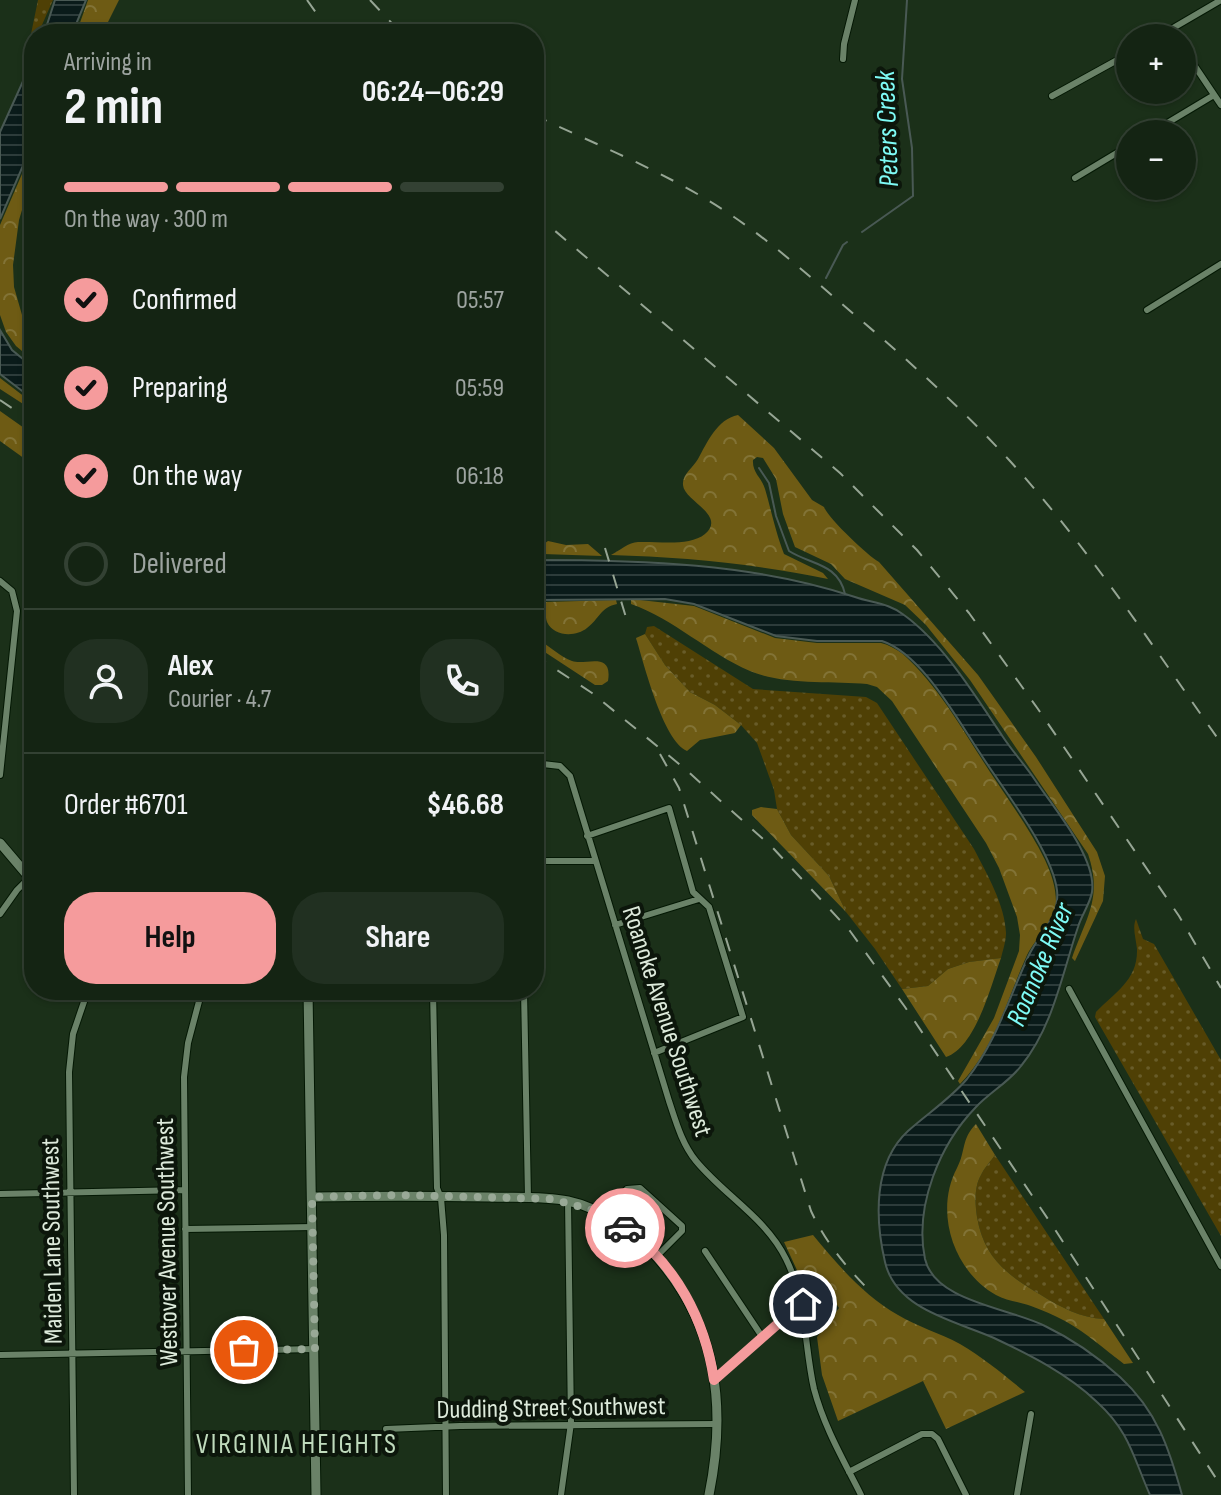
<!DOCTYPE html>
<meta charset="utf-8">
<style>
body{margin:0;font-family:"Sofia Sans Condensed",sans-serif;background:#213021;color:#f1f3f6;height:100vh;display:flex;flex-direction:column;font-size:30px;white-space:nowrap}
*{box-sizing:border-box;margin:0}
p{font-size:26px;color:#9da4a0}
.icon{flex:none;width:44px;height:44px;fill:none;stroke:currentColor;stroke-width:2;stroke-linecap:round;stroke-linejoin:round}
.map{position:relative;flex:1;overflow:hidden}
.drawer{position:absolute;left:24px;top:24px;width:520px;height:976px;display:flex;flex-direction:column;background:#142413;border-radius:32px;box-shadow:0 2px 6px #0004,0 0 0 2px #334133}
.drawer>*{flex:none}
.fabs{position:absolute;left:1116px;top:24px;display:grid;gap:16px}
.fabs a{display:grid;place-items:center;width:80px;height:80px;border-radius:50%;background:#142413;box-shadow:0 2px 6px #0004,0 0 0 2px #334133;font-size:40px}
.pin{position:absolute;display:grid;place-items:center;width:68px;height:68px;color:#fff;margin:-34px;border:4px solid #fff;border-radius:50%;box-shadow:0 2px 8px #0007}
.courier{position:absolute;display:grid;place-items:center;width:80px;height:80px;margin:-40px;border:6px solid #f59b9c;border-radius:50%;background:#fff;color:#222;box-shadow:0 2px 10px #0007}
.head em{font-style:normal;font-weight:700}
.head div{display:flex;flex-direction:column-reverse}
.head{display:flex;align-items:center;justify-content:space-between;height:136px;padding:0 40px}
h1{font-size:52px;font-weight:700;line-height:60px}
.bar{display:grid;grid-template-columns:repeat(4,1fr);gap:12px 8px;align-content:center;height:96px;padding:0 40px}
.bar i{height:10px;border-radius:6px;background:#334133}
.bar .current{background:#f59b9c}
.bar p{grid-column:span 4}
.line{display:flex;align-items:center;gap:20px;padding:0 40px;border-top:2px solid #334133}
.line div{flex:1}
.round{display:grid;place-items:center;flex:none;width:84px;height:84px;border-radius:32px;background:#213021}
ol{padding:0 40px;list-style:none}
li{display:flex;align-items:center;gap:24px;height:88px}
li p{margin-inline-start:auto}
li .icon{padding:8px;border-radius:50%;background:#f59b9c;color:#111;stroke-width:4}
li:last-child{color:#9da4a0}
li i{width:44px;height:44px;border:4px solid #334133;border-radius:50%}
.cta{display:flex;gap:16px;margin-top:auto;padding:16px 40px}
.cta a{flex:1;height:92px;border-radius:32px;background:#f59b9c;color:#111;font-size:32px;font-weight:700;line-height:92px;text-align:center}
.cta a+a{background:#213021;color:#f1f3f6}
.map>svg:first-child{display:block}
.grass{fill:url(#grass-dots)}
.forest{fill:url(#forest-crowns)}
.water{fill:url(#water-rules);stroke:#495954;stroke-width:2}
.lines{fill:none;stroke-linecap:round;stroke-linejoin:round}
.stream{stroke:#495954;stroke-width:2}
.street-casing{stroke:#041804;stroke-width:8}
.secondary-casing{stroke:#041804;stroke-width:11}
.street{stroke:#6a8268;stroke-width:6}
.secondary{stroke:#6a8268;stroke-width:9}
.rail{stroke:#96a594;stroke-width:2;stroke-dasharray:14 14;stroke-linecap:butt}
.done{stroke:#99a997;stroke-width:8;stroke-dasharray:0 14.4}
.route{stroke:#f59b9c;stroke-width:10}
.labels{text-anchor:middle;stroke-width:8;stroke-linejoin:round;paint-order:stroke}
.street-label{font-size:26px;fill:#ddeadb;stroke:#0c160b}
.water-label{font-size:28px;font-style:italic;fill:#7efbf6;stroke:#0c160b}
.neighbourhood-label{font-size:28px;letter-spacing:2px;fill:#bfdabc;stroke:#0c160b}
</style>
<div class="map">
<svg width="1221" height="1495" viewBox="0 0 1221 1495">
<defs>
<pattern id="grass-dots" width="8" height="8" patternUnits="userSpaceOnUse" patternTransform="scale(2)"><rect width="8" height="8" fill="#4f4005"/><path d="M2 2h.1M6 6h.1" fill="none" stroke="#685c29" stroke-width="1.8" stroke-linecap="round"/></pattern>
<pattern id="forest-crowns" width="20" height="18" patternUnits="userSpaceOnUse" patternTransform="scale(2)"><rect width="20" height="18" fill="#6e5b14"/><path d="M2 6a3 3 0 1 1 6 0M12 15a3 3 0 1 1 6 0" fill="none" stroke="#827336"/></pattern>
<pattern id="water-rules" width="6" height="5" patternUnits="userSpaceOnUse" patternTransform="scale(2)"><rect width="6" height="5" fill="#0a1b1a"/><path d="M0 2.5h6" fill="none" stroke="#2d3c3b"/></pattern>
</defs>
<rect width="100%" height="100%" fill="#1b3019"/>
<!-- grass -->
<path class="grass" d="M38 0H53L38 34 34 36 31 34Z
M654 626 753 689 866 697 877 703 974 849C987 874 1005 905 1006 933 1006 941 1003 950 1001 958L969 962 948 969 928 986 902 989 875 949 846 912 829 876 791 835 777 809 774 790 757 743 741 725 715 705 690 692 665 665 645 634 647 627Z
M1136 919 1143 939 1154 944 1221 1060V1236L1095 1017 1096 1012C1115 992 1138 980 1137 949 1136 939 1132 927 1136 919Z
M995 1155 1104 1319C1081 1318 1060 1307 1041 1295 1007 1275 984 1258 977 1217 975 1204 974 1187 981 1175 984 1168 991 1161 995 1155Z"/>
<!-- forest -->
<path class="forest" d="M88 0H119L102 34H76Z
M25 167 34 170V185L25 200 19 220 13 265 14 287 24 322 34 339V361L16 346 6 332 0 315V225Z
M0 378 34 404V411L0 389Z
M0 411 34 435V461L25 459 0 441Z
M738 415 774 448 812 500 824 507C828 518 868 556 879 562L978 675 1036 757 1097 852 1105 876 1103 901 1075 961 1072 958C1086 917 1103 898 1088 854L970 680 926 625 905 605 845 579 831 564 795 547 783 514 776 479 763 458 757 457 753 460C752 473 762 478 765 489 772 513 775 530 784 554L823 573 828 579C756 564 684 557 611 555 619 551 629 542 638 542 657 541 689 547 705 534 727 515 684 501 683 485 682 474 693 468 698 459 707 443 717 419 738 415Z
M548 541 566 545 588 544 602 556 543 554 541 546Z
M631 599 694 606 775 638 817 643H881C889 645 896 649 903 654 939 687 964 732 990 772 1009 801 1030 829 1045 860 1051 873 1056 887 1056 902 1055 922 1036 937 1027 955 1007 999 995 1048 960 1084L958 1081 994 1018 1019 951 1020 935 1017 917 999 868 986 843 892 701 877 687 867 684C832 681 782 685 750 671 708 653 674 619 631 604Z
M616 600 617 604C601 607 599 619 587 628 576 637 554 637 547 622 545 616 546 608 545 602Z
M534 602H536L539 640C549 646 561 657 572 661 585 666 613 650 608 681L602 685H595L534 645Z
M645 634 665 665 690 692 715 705 741 725 735 733 700 740 687 751C663 741 644 664 636 638Z
M761 807 777 809 791 835 829 876 846 912 752 815V810Z
M1001 958C991 985 976 1047 946 1057L902 989 928 986 948 969 969 962Z
M976 1124 995 1155C991 1161 984 1168 981 1175 974 1187 975 1204 977 1217 984 1258 1007 1275 1041 1295 1060 1307 1081 1318 1104 1319L1133 1363 1124 1364C1104 1349 1087 1333 1065 1321 1054 1315 1042 1310 1031 1306 1020 1302 1007 1301 996 1295 953 1271 934 1211 957 1168 966 1151 961 1139 976 1124Z
M813 1235C837 1264 864 1296 898 1315 918 1327 940 1333 960 1344 984 1358 1004 1375 1025 1392L946 1429 923 1381 838 1421 822 1375 817 1337 839 1308 827 1289 808 1294 784 1242Z"/>
<!-- water -->
<path class="water" d="M55 0H86L72 34H44Z
M34 57V140L0 219V132Z
M0 330 12 350 34 368V400L0 374Z
M534 560C641 560 753 563 855 597 872 603 889 603 904 615 944 644 976 697 1003 737 1013 752 1025 765 1035 780 1053 807 1097 858 1092 892 1090 904 1081 916 1078 927 1062 974 1053 1027 1021 1066 1009 1082 990 1092 976 1107 940 1144 914 1206 925 1259 935 1302 1010 1308 1045 1326 1072 1339 1098 1357 1120 1377 1157 1411 1169 1448 1182 1495H1150C1133 1457 1130 1432 1097 1402 1068 1374 1030 1355 994 1338 956 1321 896 1310 885 1262 875 1219 873 1163 908 1131 928 1113 950 1099 967 1079 997 1041 1009 997 1029 955 1040 932 1060 918 1057 890 1052 850 1002 788 980 753 957 719 922 654 882 641H817L776 636 694 604 665 599 534 600Z"/>
<g class="lines">
<!-- stream -->
<path class="stream" d="M862 232 913 196 912 148 902 79 907 0
M826 278 843 245 847 242
M759 468 769 483 776 516 789 551C811 565 838 563 845 594"/>
<defs>
<path id="street" d="M1156 38 1221 0
M1182 47 1221 105
M843 59 844 44 855 0
M1052 96 1130 53
M1149 134 1214 95
M1075 178 1130 145
M1147 310 1221 264
M0 581 12 591 17 611 0 775
M534 763 560 766 570 776 669 1101C676 1122 682 1144 696 1161 725 1196 766 1218 786 1259 807 1301 804 1345 814 1389 824 1427 844 1461 861 1495
M587 836 669 808 693 892 709 907 743 1017 654 1053
M534 861H595
M0 914 17 890 29 878
M615 925 699 899
M1069 989 1221 1266
M433 990 437 1188 441 1198 444 1235 446 1495
M524 990 528 1198
M0 1194 185 1190
M604 1215 627 1189 640 1188 682 1226V1231L656 1257
M185 1229 313 1227
M705 1251 763 1338
M0 1355 315 1349
M714 1379 797 1307 803 1304
M386 1429 460 1426 716 1424
M849 1472 922 1434H932L938 1439 966 1495
M74 1495 69 1072 73 1034 88 990
M188 1495 184 1077 188 1043 202 990
M561 1495 571 1423 568 1201
M1017 1495 1031 1414"/>
<path id="secondary" d="M0 843 34 883
M308 990 316 1495
M312 1197C371 1196 430 1196 489 1197 515 1198 543 1196 568 1201 601 1208 633 1231 655 1255 717 1324 727 1406 709 1495"/>
</defs>
<!-- street casing -->
<use href="#street" class="street-casing"/>
<!-- secondary casing -->
<use href="#secondary" class="secondary-casing"/>
<!-- street -->
<use href="#street" class="street"/>
<!-- secondary -->
<use href="#secondary" class="secondary"/>
<!-- rail -->
<path class="rail" d="M307 0 331 34
M370 0 402 34
M534 115C601 147 673 175 734 217 772 243 807 274 842 304 901 354 958 404 1010 461 1089 548 1153 647 1221 743
M534 213 840 473 917 550 969 613 1038 709 1179 916 1221 988
M0 400 34 423
M605 548 628 624
M534 655 592 693 684 768 773 848 850 931 905 1007 1054 1228 1221 1486
M660 754 679 788 811 1211C825 1241 845 1266 868 1289"/>
</g>
<g class="lines">
<!-- done -->
<path class="done" d="M244 1350 315 1349 312 1197 398 1195 552 1199 592 1210 625 1228"/>
<!-- route -->
<path class="route" d="M625 1228C676 1264 705 1320 714 1380L797 1307 803 1304"/>
</g>
<g class="labels">
<!-- street labels -->
<g class="street-label">
<text transform="translate(668 1021) rotate(72)" y="9">Roanoke Avenue Southwest</text>
<text transform="translate(51 1241) rotate(-91)" y="9">Maiden Lane Southwest</text>
<text transform="translate(166 1242) rotate(-91)" y="9">Westover Avenue Southwest</text>
<text transform="translate(551 1407) rotate(-1)" y="9">Dudding Street Southwest</text>
</g>
<!-- water labels -->
<g class="water-label">
<text transform="translate(886 129) rotate(-92)" y="10">Peters Creek</text>
<text transform="translate(1039 964) rotate(-67)" y="10">Roanoke River</text>
</g>
<!-- neighbourhood labels -->
<g class="neighbourhood-label">
<text x="297" y="1453">VIRGINIA HEIGHTS</text>
</g>
</g>
</svg>
<div class="fabs">
<a>+</a>
<a>−</a>
</div>
<div class="pin" style="left:244px;top:1350px;background:#ea580c"><svg class="icon" aria-label="bag" viewBox="0 0 24 24"><path d="M5 8h14l-1 12H6zM9 8a3 3 0 0 1 6 0"/></svg></div>
<div class="pin" style="left:803px;top:1304px;background:#1f2937"><svg class="icon" aria-label="home" viewBox="0 0 24 24"><path d="M3 11l9-7 9 7M6 9v11h12V9"/></svg></div>
<div class="courier" style="left:625px;top:1228px"><svg class="icon" aria-label="car" viewBox="0 0 24 24"><path d="M5 17H2v-5l4-1 3-4h7l3 4 3 1v5h-3M9 17h6M6 11h13"/><circle cx="7" cy="17" r="2"/><circle cx="17" cy="17" r="2"/></svg></div>
<section class="drawer">
<div class="head"><div><h1>2 min</h1><p>Arriving in</p></div><em>06:24–06:29</em></div>
<div class="bar"><i class="current"></i><i class="current"></i><i class="current"></i><i></i><p>On the way · 300 m</p></div>
<ol>
<li><svg class="icon" aria-label="check" viewBox="0 0 24 24"><path d="M5 12l5 5 9-10"/></svg>Confirmed<p>05:57</p></li>
<li><svg class="icon" aria-label="check" viewBox="0 0 24 24"><path d="M5 12l5 5 9-10"/></svg>Preparing<p>05:59</p></li>
<li><svg class="icon" aria-label="check" viewBox="0 0 24 24"><path d="M5 12l5 5 9-10"/></svg>On the way<p>06:18</p></li>
<li><i></i>Delivered</li>
</ol>
<div class="line" style="height:144px"><a class="round"><svg class="icon" aria-label="person" viewBox="0 0 24 24"><circle cx="12" cy="8" r="4"/><path d="M4 21q1-7 8-7t8 7"/></svg></a><div><b>Alex</b><p>Courier · 4.7</p></div><a class="round"><svg class="icon" aria-label="phone" viewBox="0 0 24 24"><path d="M5 4h4l2 5-3 2q2 4 5 5l2-3 5 2v4C11 20 4 13 5 4z"/></svg></a></div>
<div class="line" style="height:104px"><div>Order #6701</div><b>$46.68</b></div>
<div class="cta"><a>Help</a><a>Share</a></div>
</section>
</div>
